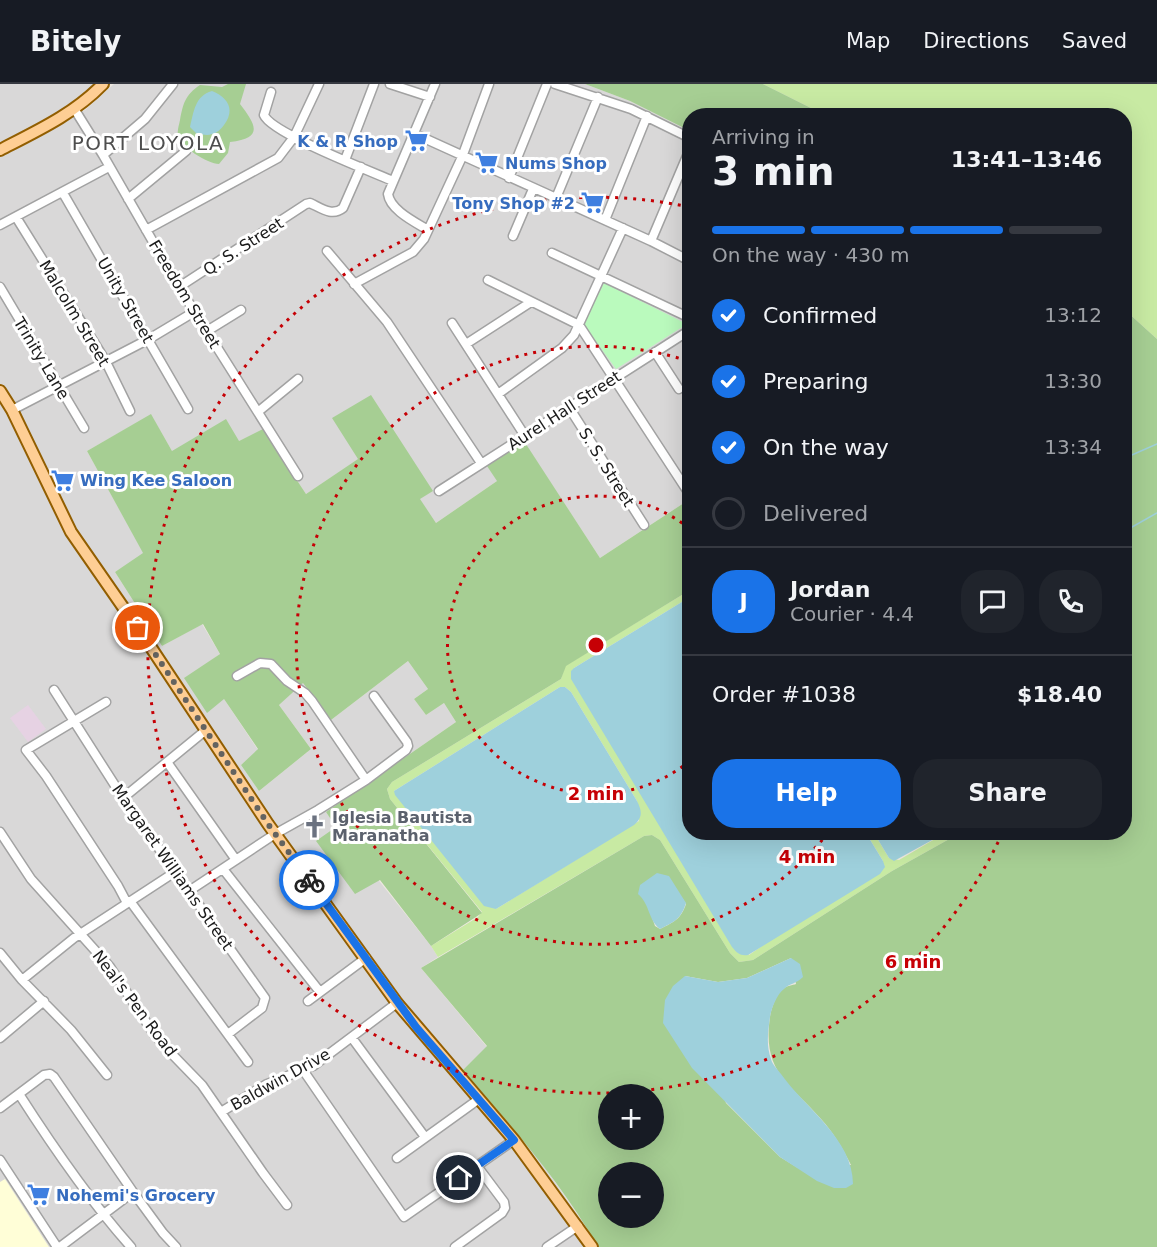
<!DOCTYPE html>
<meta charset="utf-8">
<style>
body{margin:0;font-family:"DejaVu Sans",sans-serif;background:#20242c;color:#f1f3f6;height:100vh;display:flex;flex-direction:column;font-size:22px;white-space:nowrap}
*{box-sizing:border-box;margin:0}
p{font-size:20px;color:#9ea1a6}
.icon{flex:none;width:33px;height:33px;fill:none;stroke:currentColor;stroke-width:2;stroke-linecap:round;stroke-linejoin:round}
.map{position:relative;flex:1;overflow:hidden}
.drawer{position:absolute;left:682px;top:24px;width:450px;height:732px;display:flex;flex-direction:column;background:#171b24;border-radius:24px;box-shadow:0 6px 24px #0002}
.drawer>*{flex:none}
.fabs{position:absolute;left:598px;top:1000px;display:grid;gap:12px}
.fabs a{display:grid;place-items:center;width:66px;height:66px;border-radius:50%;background:#171b24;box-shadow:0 6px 24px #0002;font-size:30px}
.pin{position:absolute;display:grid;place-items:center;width:51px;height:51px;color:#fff;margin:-26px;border:3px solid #fff;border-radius:50%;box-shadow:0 2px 6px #0007}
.courier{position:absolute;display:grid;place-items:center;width:60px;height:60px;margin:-30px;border:4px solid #1a73e8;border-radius:50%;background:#fff;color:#222;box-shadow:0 2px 8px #0007}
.headline em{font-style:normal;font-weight:700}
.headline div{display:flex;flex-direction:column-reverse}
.headline{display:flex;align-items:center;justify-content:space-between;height:102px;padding:0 30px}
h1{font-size:39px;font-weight:700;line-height:45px}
.bar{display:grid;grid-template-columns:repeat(4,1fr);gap:9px 6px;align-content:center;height:72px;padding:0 30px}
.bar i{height:8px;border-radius:4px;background:#363941}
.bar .on{background:#1a73e8}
.bar p{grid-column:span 4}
.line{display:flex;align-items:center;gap:15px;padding:0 30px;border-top:2px solid #363941}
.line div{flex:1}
.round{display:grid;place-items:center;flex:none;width:63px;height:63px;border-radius:24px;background:#20242c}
ol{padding:0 30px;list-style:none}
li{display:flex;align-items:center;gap:18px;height:66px}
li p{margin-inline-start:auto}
li .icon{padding:6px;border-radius:50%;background:#1a73e8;color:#fff;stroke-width:4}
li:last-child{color:#9ea1a6}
li i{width:33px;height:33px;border:3px solid #363941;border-radius:50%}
.primary-button{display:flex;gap:12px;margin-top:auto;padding:12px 30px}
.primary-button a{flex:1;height:69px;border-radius:24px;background:#1a73e8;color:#fff;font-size:24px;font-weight:700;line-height:69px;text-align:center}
.primary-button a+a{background:#20242c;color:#f1f3f6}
header{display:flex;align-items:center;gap:36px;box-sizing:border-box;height:84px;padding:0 30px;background:#171b24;border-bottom:2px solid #363941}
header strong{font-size:28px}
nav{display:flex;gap:33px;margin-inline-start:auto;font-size:21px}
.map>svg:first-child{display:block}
.residential{fill:#d9d8d8}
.industrial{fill:#e6d2e3}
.education{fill:#fffed7}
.grass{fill:#c8eaa3;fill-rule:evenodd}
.forest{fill:#a6ce93;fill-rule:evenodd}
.park{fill:#bafabd}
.water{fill:#9ed0dc}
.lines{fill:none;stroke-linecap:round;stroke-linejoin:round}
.stream{stroke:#9ed0dc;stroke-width:1.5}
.minor-casing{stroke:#a2a2a2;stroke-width:11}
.major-casing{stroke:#925e00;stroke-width:14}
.minor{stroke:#fff;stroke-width:8}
.major{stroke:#fece94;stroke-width:10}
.done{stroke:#646360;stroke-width:6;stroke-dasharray:0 10.8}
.route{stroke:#1a73e8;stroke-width:8}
.ring{fill:none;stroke:#c60005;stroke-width:3;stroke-dasharray:3 6}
.labels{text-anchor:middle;stroke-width:6;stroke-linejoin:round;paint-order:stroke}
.shop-label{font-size:16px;font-weight:bold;fill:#366cbe;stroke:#fff;text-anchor:start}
.street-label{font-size:16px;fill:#1b1b1b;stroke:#fff}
.worship-label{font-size:16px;font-weight:bold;fill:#5b616d;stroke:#fff;text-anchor:start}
.quarter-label{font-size:20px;letter-spacing:1.5px;fill:#4e4e4e;stroke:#fff}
.centre{fill:#c60005;stroke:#fff;stroke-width:3}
.ring-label{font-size:18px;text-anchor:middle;font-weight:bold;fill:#c60005;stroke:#fff;stroke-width:6;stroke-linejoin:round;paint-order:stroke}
</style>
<header>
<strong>Bitely</strong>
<nav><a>Map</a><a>Directions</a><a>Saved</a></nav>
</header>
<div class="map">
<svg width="1157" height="1163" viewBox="0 0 1157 1163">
<rect width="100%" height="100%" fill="#ede8e0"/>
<!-- residential -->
<path class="residential" d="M0 0H96L58 29 0 59Z
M114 0H585L630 17 690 47V415L600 474 524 358 497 397 436 439 419 415 432 407 359 375 306 410 263 346 239 357 172 367 151 331 87 367 144 470 115 488 162 562 202 540 220 570 185 595 224 615 258 666 241 681 259 707 311 665 279 621 303 598 331 636 408 577 428 605 414 615 426 631 444 619 456 638 326 728 336 743 431 862 438 873 421 884 487 963 463 986 533 1067 583 1138 598 1163H0V72L85 26Z"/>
<!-- industrial -->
<path class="industrial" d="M28 621 46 645 28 658 10 634Z"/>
<!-- education -->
<path class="education" d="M5 1095 49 1163H0V1098Z"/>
<!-- grass -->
<path class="grass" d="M763 0H1157V255L1125 226V32L825 31Z
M690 506V513L574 584 749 871 883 777 866 749H874L889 774 899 776 945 749H960L892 787 753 876 739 878 730 869 660 756 652 751 644 752 438 873 431 862 478 833 482 828 390 715 387 705 392 698 561 595 565 582ZM560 603H565L571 608 637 717 639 737 496 825 394 707Z"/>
<!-- forest -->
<path class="forest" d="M228 0H246L240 20C256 41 264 54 230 58L228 69 219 80C208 80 179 62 178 51 177 47 179 41 180 36 183 20 185 11 200 1L222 3Z
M585 0H763L825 31 690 32V47L630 17Z
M1125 226 1157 255V1163H598C561 1098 511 1042 463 986L487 962 421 884 644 752 652 751 660 756 730 869 739 878 753 876 892 787 960 749 1125 748ZM678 808 686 820C681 835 674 838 660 845L655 842 646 816ZM791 874 796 900C793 901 786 902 783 905 776 910 771 925 770 933 762 988 789 999 821 1035 833 1048 843 1065 851 1081L798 1084 780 1073 726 1019 685 892 718 898 747 894ZM609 1011H654V1056H609ZM609 1089H654V1134H609Z
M371 311 433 407 420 415 436 439 497 397 487 382 524 357 600 474 690 415V506L566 582 561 595 392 698 387 705 390 715 482 829 431 862 380 796 355 810 316 757 336 743 326 728 456 638 444 619 426 631 414 615 428 605 408 577 331 636 303 599 279 621 311 665 259 707 241 681 258 665 224 615 207 629 184 594 220 570 203 540 162 562 115 488 143 469 87 367 151 330 172 367 226 335 239 357 263 345 306 410 358 375 332 334Z"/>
<!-- park -->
<path class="park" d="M604 199 687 240 616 285 583 240Z"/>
<!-- water -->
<path class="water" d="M212 7C229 14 235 26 224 41 221 45 217 49 212 50 207 52 202 50 197 50L190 43C194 27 195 12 212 7Z
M690 513V748L866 749 883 777 885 783 880 790 748 871C740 872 737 869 732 863L571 595V587L574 584Z
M560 603H565L571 608 637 717C642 727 643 733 634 741L496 825 484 822 395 711 394 707Z
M874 749H945L894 777 889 774Z
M657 789 669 792 686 819C681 835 674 838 660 845 648 836 650 820 638 810L640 801Z
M791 874 800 880 803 893C796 900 790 899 784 905 777 910 771 925 770 933 768 947 766 962 771 975 772 980 778 986 781 990 805 1024 853 1055 853 1100L846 1104H834L817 1097 780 1073 692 984 663 939 665 916 673 902 685 892 718 898 747 894Z"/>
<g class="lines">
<!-- stream -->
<path class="stream" d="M1125 374 1157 360
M1125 447 1157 429"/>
<defs>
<path id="minor" d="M390 0 430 13
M555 0 631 25 690 54
M271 8 264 31C271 49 370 87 393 97
M75 26 103 71 179 203 298 392
M415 50 651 157 690 177
M103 71 145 35 173 0
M345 76 374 0
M509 94 547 0
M63 109 188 325
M556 114 598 13
M128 115 186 67
M16 133 105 276 130 327
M605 136 647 32
M0 141 109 83
M146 146 278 74 294 53 319 0
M428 146C415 138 390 126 388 110L435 0
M513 152 533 105
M651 157 690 65
M327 167 387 238 481 379
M552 169 690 234
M488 196 579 241 690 411
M354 200 413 168 424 155 462 73 489 0
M0 203 84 344
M179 203 306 120 310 119C321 124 332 133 343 124L361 83
M452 239 525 352
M207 247 241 226
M466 260 531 218
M655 268 679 305
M498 310 562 264 574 251 623 144
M570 325 644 441
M12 326 149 255 194 228
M259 327 298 295
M439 407 690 246
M237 592 260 579 271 580 287 597 305 609 312 617 366 696
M54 606 123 714 265 914 262 924 228 950
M106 618 26 666 46 692 118 802 127 819
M167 678 236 776
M123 714 206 646
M0 748 31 795 110 883 154 950 168 966 202 1001 263 1089 287 1121
M223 785 320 908
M189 807 275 750 318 726 366 696 406 666 408 662 407 658 374 612
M130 817 248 978
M0 869 22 896 71 946 107 991
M22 896 74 854 175 788
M308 917 366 874
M0 954 44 917
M352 954 425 1053
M303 986 404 1133 514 1056
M19 1010C53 1063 89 1116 131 1163
M0 1024 44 991 50 990 54 993 133 1108 163 1149 176 1163
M221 1028 267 1000 313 982 397 919
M397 1074 479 1015
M0 1076 57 1163
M60 1163 133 1108
M455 1163 502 1129 505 1124 504 1118 477 1082
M547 1163 578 1142"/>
<path id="major" d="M0 66C37 47 74 30 103 0
M0 307 12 326 71 448 150 562 268 740 397 919 514 1056 592 1163"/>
</defs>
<!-- minor casing -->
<use href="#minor" class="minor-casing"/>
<!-- major casing -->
<use href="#major" class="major-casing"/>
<!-- minor -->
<use href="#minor" class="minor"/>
<!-- major -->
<use href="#major" class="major"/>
</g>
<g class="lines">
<!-- done -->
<path class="done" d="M138 544 268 740 309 796"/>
<!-- route -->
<path class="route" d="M309 796 416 943 514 1056 459 1094"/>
</g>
<!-- distance rings -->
<g class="ring">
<path d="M690 677A149 149 0 1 1 690 445"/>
<path d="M828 749A299 299 0 1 1 688 277"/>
<path d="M1002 750A448 448 0 1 1 689 123"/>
</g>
<!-- icons -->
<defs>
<symbol id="supermarket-bare" viewBox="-9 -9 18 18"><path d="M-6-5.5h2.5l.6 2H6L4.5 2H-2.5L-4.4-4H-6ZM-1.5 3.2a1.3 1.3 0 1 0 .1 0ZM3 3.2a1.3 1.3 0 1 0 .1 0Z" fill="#3f7fe0" stroke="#fff" stroke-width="2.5" paint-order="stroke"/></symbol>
<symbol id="church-bare" viewBox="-9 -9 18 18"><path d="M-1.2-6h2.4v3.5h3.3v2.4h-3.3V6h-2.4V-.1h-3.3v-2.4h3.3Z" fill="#6b7280" stroke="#fff" stroke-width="2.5" paint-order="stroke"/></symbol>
</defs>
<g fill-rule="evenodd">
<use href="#supermarket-bare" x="400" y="40" width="33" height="33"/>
<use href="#supermarket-bare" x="470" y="62" width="33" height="33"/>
<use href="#supermarket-bare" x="576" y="102" width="33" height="33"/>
<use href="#supermarket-bare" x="46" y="380" width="33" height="33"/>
<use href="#church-bare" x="298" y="726" width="33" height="33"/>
<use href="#supermarket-bare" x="22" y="1094" width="33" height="33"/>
</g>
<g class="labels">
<!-- shop labels -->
<g class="shop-label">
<text x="398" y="63" text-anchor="end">K &amp; R Shop</text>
<text x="505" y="85">Nums Shop</text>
<text x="575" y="125" text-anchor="end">Tony Shop #2</text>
<text x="80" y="402">Wing Kee Saloon</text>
<text x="56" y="1117">Nohemi's Grocery</text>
</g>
<!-- street labels -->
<g class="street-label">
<text transform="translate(243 162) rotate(-33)" y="6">Q. S. Street</text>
<text transform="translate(185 210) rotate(59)" y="6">Freedom Street</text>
<text transform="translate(126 216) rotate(60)" y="6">Unity Street</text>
<text transform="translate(75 229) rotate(59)" y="6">Malcolm Street</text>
<text transform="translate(42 274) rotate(59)" y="6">Trinity Lane</text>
<text transform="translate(564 326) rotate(-33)" y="6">Aurel Hall Street</text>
<text transform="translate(607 383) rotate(58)" y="6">S. S. Street</text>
<text transform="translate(173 783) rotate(55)" y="6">Margaret Williams Street</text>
<text transform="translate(135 919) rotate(53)" y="6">Neal's Pen Road</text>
<text transform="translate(280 995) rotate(-29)" y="6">Baldwin Drive</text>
</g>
<!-- worship labels -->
<g class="worship-label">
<text x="332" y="739">Iglesia Bautista<tspan x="332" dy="18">Maranatha</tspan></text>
</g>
<!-- quarter labels -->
<g class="quarter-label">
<text x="148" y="66">PORT LOYOLA</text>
</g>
</g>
<circle cx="596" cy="561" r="9" class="centre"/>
<g class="ring-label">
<text x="596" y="716">2 min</text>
<text x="807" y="779">4 min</text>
<text x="913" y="884">6 min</text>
</g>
</svg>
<div class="fabs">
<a>+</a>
<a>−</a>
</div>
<div class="pin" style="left:138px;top:544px;background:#ea580c"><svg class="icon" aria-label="bag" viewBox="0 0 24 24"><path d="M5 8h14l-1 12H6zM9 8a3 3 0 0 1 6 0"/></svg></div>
<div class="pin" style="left:459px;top:1094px;background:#1f2937"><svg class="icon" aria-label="home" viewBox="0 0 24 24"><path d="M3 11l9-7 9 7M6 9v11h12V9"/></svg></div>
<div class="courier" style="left:309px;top:796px"><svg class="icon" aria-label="bike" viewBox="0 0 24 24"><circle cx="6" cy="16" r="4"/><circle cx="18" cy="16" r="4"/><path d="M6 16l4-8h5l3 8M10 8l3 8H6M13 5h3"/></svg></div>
<section class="drawer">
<div class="headline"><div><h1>3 min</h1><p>Arriving in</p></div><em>13:41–13:46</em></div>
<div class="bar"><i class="on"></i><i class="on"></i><i class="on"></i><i></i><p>On the way · 430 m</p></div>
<ol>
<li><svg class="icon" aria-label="check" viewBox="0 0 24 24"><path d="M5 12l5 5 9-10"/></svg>Confirmed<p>13:12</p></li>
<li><svg class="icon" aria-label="check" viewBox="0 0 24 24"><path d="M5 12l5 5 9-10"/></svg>Preparing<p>13:30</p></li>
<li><svg class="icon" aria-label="check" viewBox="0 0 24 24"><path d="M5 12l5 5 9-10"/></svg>On the way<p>13:34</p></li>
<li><i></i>Delivered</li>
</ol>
<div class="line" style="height:108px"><b class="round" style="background:#1a73e8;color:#fff">J</b><div><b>Jordan</b><p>Courier · 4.4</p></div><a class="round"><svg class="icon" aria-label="chat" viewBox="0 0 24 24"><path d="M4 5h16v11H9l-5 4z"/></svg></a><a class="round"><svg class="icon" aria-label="phone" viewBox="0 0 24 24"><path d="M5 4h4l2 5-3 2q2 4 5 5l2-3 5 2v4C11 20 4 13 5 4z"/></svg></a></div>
<div class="line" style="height:78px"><div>Order #1038</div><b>$18.40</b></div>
<div class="primary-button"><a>Help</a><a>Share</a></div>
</section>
</div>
